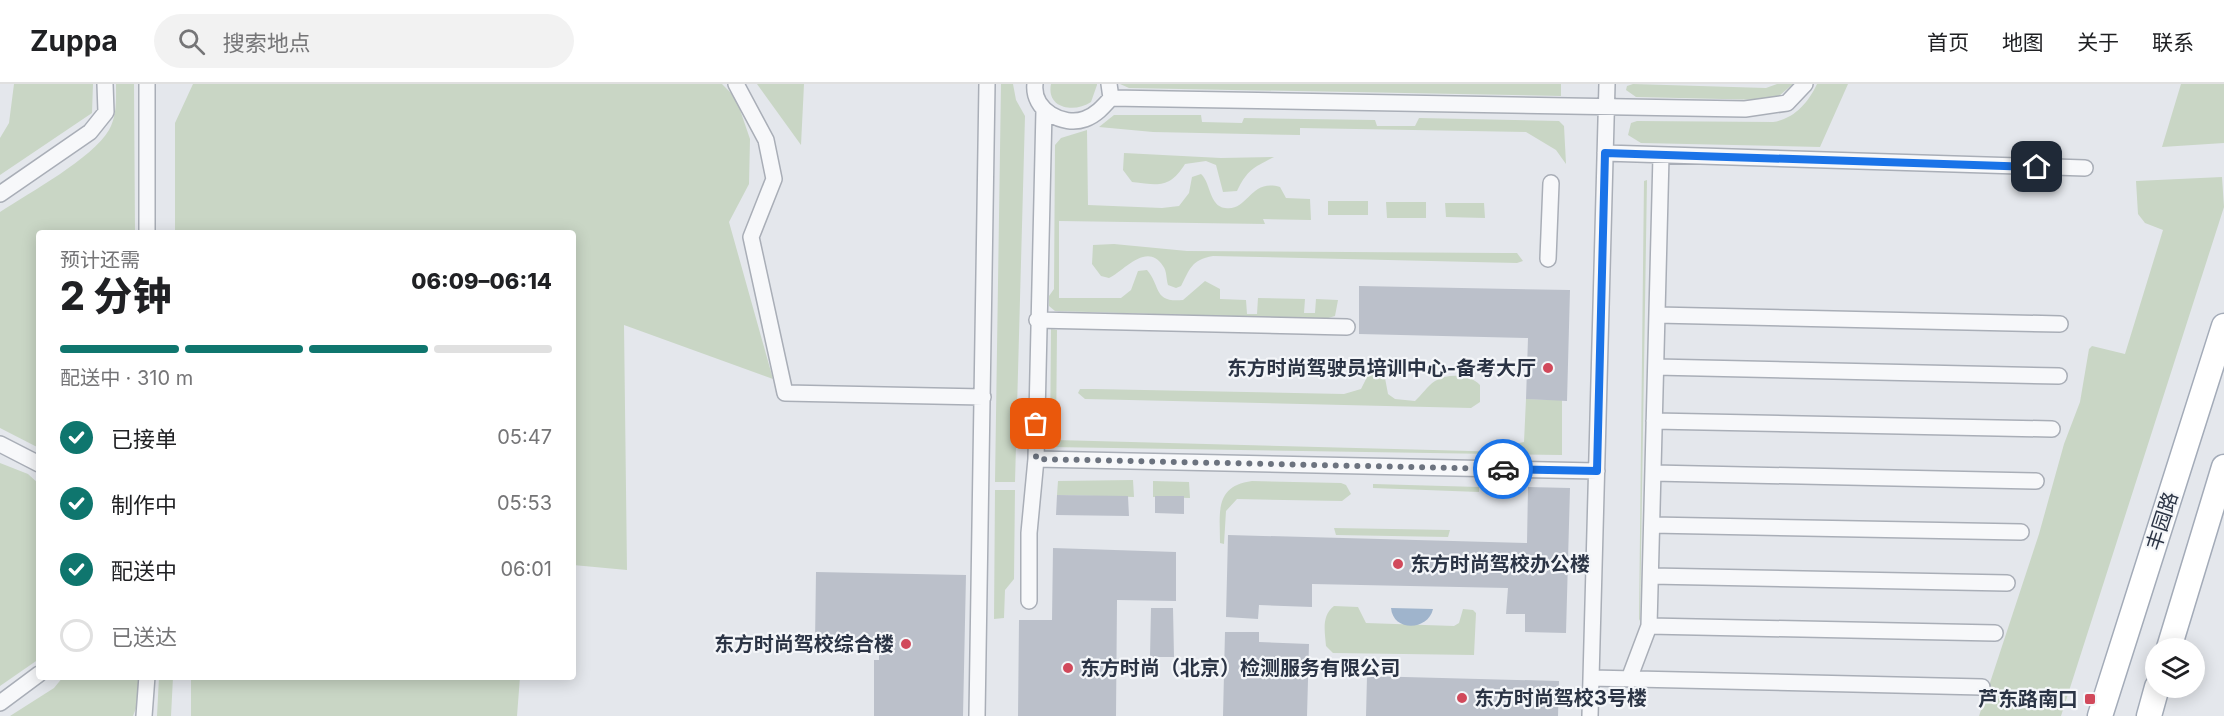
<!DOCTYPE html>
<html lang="zh">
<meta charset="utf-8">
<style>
body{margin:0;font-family:Inter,"Noto Sans SC",sans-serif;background:#f2f2f2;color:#202124;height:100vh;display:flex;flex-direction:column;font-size:22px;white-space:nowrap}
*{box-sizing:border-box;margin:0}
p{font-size:20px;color:#757577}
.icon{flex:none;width:33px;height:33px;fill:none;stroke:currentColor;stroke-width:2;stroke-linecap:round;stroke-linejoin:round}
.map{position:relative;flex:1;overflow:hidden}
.sheet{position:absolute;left:36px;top:146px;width:540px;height:450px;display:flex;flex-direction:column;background:#fff;border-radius:6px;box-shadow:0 3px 15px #0003}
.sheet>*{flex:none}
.tools{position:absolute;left:2145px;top:554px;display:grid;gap:12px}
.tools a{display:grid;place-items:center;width:60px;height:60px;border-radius:50%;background:#fff;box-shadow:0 3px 15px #0003;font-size:30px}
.pin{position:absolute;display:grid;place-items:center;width:51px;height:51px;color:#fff;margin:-26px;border-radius:12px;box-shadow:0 3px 9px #0006}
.courier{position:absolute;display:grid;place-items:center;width:60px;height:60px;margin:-30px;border:4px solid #1a73e8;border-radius:50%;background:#fff;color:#222;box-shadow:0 2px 8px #0007}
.headline em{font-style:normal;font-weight:800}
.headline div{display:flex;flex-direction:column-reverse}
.headline{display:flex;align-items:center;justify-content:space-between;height:102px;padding:0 24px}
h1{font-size:39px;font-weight:800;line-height:45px}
.bar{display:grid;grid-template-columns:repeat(4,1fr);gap:9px 6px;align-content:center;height:72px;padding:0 24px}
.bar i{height:8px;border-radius:4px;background:#e0e0e0}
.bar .active{background:#0f766e}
.bar p{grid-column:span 4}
ol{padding:0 24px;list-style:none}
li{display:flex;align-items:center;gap:18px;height:66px}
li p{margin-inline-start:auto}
li .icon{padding:6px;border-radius:50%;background:#0f766e;color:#fff;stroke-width:4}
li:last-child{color:#757577}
li i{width:33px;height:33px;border:3px solid #e0e0e0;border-radius:50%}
header{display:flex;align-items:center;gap:36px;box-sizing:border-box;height:84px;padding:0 30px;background:#fff;border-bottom:2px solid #e0e0e0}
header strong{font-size:28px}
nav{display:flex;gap:33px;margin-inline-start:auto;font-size:21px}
.search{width:420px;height:54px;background:#f2f2f2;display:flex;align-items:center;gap:15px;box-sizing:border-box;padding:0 21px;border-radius:33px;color:#757577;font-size:22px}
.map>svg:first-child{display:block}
.green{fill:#c9d6c5}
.water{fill:#9fb4cc}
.building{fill:#bbc0ca}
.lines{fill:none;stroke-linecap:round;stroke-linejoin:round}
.street-casing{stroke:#a9aeb7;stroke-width:18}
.primary-casing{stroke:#a3abb8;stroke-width:27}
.street{stroke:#f7f8fa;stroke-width:15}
.primary{stroke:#fff;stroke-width:24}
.done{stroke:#6c737f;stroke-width:6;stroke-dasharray:0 10.8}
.route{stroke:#1a73e8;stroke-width:8}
.poi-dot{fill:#d1495b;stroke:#f4f6f9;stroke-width:2}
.labels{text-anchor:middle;stroke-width:4.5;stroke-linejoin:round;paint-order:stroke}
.poi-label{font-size:20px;font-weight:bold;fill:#2b3445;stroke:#f4f6f9;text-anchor:end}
.street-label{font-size:20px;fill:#2b3445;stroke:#f4f6f9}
</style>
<header>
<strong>Zuppa</strong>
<div class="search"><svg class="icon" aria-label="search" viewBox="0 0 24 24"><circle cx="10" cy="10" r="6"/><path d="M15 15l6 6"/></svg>搜索地点</div>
<nav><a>首页</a><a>地图</a><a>关于</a><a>联系</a></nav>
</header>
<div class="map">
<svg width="2224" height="632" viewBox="0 0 2224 632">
<rect width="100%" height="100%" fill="#e4e7ec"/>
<!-- green -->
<path class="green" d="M14 0H93L92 29 0 91V54L9 39Z
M116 0H134L135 148H39V364L0 344V128C29 109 93 74 109 46 117 32 116 16 116 0Z
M193 0H722L736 14 750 55 749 100 729 138 773 295 624 241 627 486 573 481V148H175V39Z
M757 0H804L801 61Z
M1001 0H1013L1016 16 1025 32 1015 398H995Z
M1051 0H1097V1L1091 18C1075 29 1046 25 1051 0Z
M1120 0H1561V12L1129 4Z
M1633 0 1766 4 1777 0H1793L1779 12 1765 16 1636 13 1626 6 1627 2Z
M1817 0H1848L1820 63 1641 59 1628 51 1631 39 1637 37 1773 38C1794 35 1808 19 1817 0Z
M2181 0H2224V59L2162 63Z
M1114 31H1201L1202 38 1242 39 1244 34 1375 36 1377 42H1415L1419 34 1559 37 1564 42 1566 80 1556 66 1526 48 1300 44V51L1153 48 1099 43Z
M1087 46 1088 121 1162 124 1179 122 1189 109 1192 93 1201 90C1211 99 1209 122 1225 124 1248 128 1250 94 1280 103L1286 114 1310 115 1311 136 1263 135 1265 140 1059 137V214H1121L1131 206 1138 187 1147 186C1161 202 1153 219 1183 216L1205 197 1220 205V215L1246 216 1247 230H1257L1258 214 1305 215 1304 229H1315L1316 215 1338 216 1335 232 1325 235 1055 227 1049 222V212L1054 205 1055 61 1061 54Z
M1124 69 1221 74 1274 73C1253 84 1248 85 1237 107L1223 108 1216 81 1206 77 1185 80C1169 105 1159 101 1132 98L1123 86Z
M2222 93 2224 123 2061 632H1979L2039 450 2064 360 2080 318 2089 265 2092 262 2125 270 2163 146 2145 139 2138 130 2136 97Z
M1647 96 1640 535 1639 537 1644 97Z
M1328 117H1368V131H1328Z
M1386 118H1426V134H1387Z
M1445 119H1484L1485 134 1446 133Z
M1114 160 1187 167 1503 169H1517L1523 177 1517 179 1213 172C1191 176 1190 185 1181 202L1176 204 1168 201C1166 195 1167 187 1163 182 1147 157 1124 187 1109 194L1101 192 1092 180 1093 161Z
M1051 245 1057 246 1056 356 1509 368 1510 361 1524 358 1526 315 1562 316V371L1050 363Z
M1375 287 1385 294 1388 310 1395 315 1415 317C1422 311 1427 302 1435 297 1448 289 1470 290 1480 301V318L1471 324 1085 315 1078 309 1080 305H1093L1344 310 1361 305 1368 291Z
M0 379 28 390 39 400V575L0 602Z
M1133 396 1134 413 1057 411 1058 397Z
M1153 397 1189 398 1190 414 1153 413Z
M1252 397 1341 399 1346 401 1351 410 1342 417 1237 415 1226 427 1224 460 1220 459C1220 429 1214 402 1252 397Z
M1373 400 1479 403V408L1373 404Z
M995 406H1015L1014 495 1005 506 1004 534 994 535Z
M1334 444 1450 446 1448 453 1336 451Z
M1334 522 1358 523 1366 539 1454 542 1459 539 1463 525 1473 526 1476 529 1474 571 1333 569 1326 562C1325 548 1321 532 1334 522Z
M63 593H138V619L133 632H10L54 604Z
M159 593H173L171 632H157Z
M191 593V592L520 593 517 632H191Z"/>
<!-- water -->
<path class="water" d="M1391 524 1433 525C1428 547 1393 548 1391 524Z"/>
<!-- building -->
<path class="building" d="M1359 202 1570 206 1567 317 1526 315 1528 254 1359 250Z
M1528 403 1570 404 1566 549 1525 548V530H1506L1508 504 1312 500V523L1259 521 1258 535 1226 533 1228 451 1527 459Z
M1057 411 1128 412 1129 432 1056 431Z
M1155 412H1184V430L1155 429Z
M1053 464 1176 468V517L1117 516 1116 632H1018L1019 536H1052Z
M816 488 966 491 963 632H874V576H879V561L815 559Z
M1151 524H1173L1174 573H1150Z
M1225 548H1259V558L1309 560 1307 632H1223Z
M1367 592 1559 597 1558 632H1366Z"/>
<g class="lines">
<defs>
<path id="street" d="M147 0V148
M736 0 766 56 774 95 751 153 785 309 983 313
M1035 0C1032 26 1063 43 1085 35 1096 31 1103 23 1111 14L1109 0
M1111 14 1745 25 1787 19 1805 0
M1044 26 1036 375 1597 387
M1605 69 2085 84
M0 110 90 48 106 28 105 0
M1548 175 1551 99
M1657 231 2060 240
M1037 236 1347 243
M1656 283 2059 292
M1654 337 2052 345
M0 360 39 380
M1653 389 2036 397
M1652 441 2021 448
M1651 492 2007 499
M1029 517V449L1036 375
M1649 542 1995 549
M1591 594 1982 603
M1629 595 1649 542 1661 72
M0 619 39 590
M144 632 147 592
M977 632 987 0
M1590 632 1607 0"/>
<path id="primary" d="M2169 564 2224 383
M2100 632 2224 242
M2149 632 2157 603"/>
</defs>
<!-- street casing -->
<use href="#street" class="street-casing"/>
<!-- primary casing -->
<use href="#primary" class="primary-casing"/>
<!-- street -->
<use href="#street" class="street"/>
<!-- primary -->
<use href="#primary" class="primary"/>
</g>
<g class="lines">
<!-- done -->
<path class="done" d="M1036 340V375L1503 385"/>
<!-- route -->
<path class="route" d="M1503 385 1597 387 1605 69 2037 83"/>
</g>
<!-- markers -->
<g class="poi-dot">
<circle cx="1548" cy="284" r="6"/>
<circle cx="1398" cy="480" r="6"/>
<circle cx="906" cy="560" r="6"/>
<circle cx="1068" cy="584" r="6"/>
<circle cx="1462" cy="614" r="6"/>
<rect x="2084" y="609" width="12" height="12" rx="3"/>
</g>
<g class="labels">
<!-- poi labels -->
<g class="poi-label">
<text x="1536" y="291">东方时尚驾驶员培训中心-备考大厅</text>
<text x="1410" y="487" text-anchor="start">东方时尚驾校办公楼</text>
<text x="894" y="567">东方时尚驾校综合楼</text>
<text x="1080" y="591" text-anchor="start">东方时尚（北京）检测服务有限公司</text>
<text x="1474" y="621" text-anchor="start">东方时尚驾校3号楼</text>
<text x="2078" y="622">芦东路南口</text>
</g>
<!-- street labels -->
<g class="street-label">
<text transform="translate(2162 437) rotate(-72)" y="7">丰园路</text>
</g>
</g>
</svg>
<div class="tools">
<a><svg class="icon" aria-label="layers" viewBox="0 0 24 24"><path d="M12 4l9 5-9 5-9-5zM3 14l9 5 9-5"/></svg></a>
</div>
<div class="pin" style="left:1036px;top:340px;background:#ea580c"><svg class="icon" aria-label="bag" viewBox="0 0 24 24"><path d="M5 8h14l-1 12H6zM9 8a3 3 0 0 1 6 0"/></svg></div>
<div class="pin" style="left:2037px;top:83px;background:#1f2937"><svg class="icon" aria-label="home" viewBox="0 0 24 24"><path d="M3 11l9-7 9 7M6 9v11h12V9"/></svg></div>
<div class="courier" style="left:1503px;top:385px"><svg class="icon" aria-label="car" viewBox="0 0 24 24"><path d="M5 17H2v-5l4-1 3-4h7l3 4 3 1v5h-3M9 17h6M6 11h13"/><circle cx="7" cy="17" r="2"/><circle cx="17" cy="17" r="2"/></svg></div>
<section class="sheet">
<div class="headline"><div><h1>2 分钟</h1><p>预计还需</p></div><em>06:09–06:14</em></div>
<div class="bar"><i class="active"></i><i class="active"></i><i class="active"></i><i></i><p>配送中 · 310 m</p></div>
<ol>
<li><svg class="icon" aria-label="check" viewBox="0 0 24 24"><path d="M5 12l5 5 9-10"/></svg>已接单<p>05:47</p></li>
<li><svg class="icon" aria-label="check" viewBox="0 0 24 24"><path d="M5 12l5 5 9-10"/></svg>制作中<p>05:53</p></li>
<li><svg class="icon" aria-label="check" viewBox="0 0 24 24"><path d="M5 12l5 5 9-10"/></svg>配送中<p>06:01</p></li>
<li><i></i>已送达</li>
</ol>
</section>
</div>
